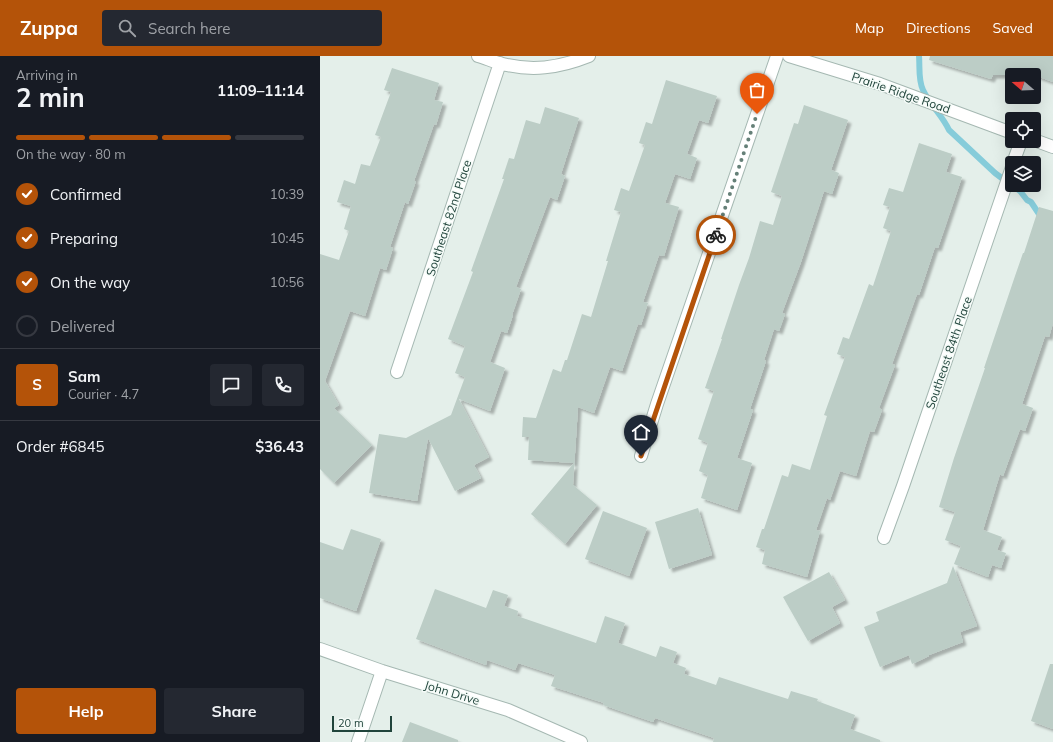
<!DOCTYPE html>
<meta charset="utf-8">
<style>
body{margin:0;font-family:Mulish,sans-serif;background:#242831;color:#f1f3f6;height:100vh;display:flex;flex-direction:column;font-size:15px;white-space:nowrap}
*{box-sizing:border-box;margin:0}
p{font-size:13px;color:#9ea1a6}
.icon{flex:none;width:22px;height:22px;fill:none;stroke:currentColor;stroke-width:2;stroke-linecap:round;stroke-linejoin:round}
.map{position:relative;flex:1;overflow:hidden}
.panel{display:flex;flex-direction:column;background:#171b24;width:320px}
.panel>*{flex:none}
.needle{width:26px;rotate:289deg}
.buttons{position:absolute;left:685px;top:12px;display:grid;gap:8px}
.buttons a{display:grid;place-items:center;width:36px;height:36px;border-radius:4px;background:#171b24;box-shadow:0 4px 16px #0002;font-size:20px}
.scale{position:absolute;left:12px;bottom:10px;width:60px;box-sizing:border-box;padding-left:4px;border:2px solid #20443b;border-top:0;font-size:11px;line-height:14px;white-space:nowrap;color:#20443b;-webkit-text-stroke:3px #f5fbf8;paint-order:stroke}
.pin{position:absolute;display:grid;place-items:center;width:34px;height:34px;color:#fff;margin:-41px -17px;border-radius:50% 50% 50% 0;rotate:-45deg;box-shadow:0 0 4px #0007}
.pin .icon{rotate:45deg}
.courier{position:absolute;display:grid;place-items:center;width:40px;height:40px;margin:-20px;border:3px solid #b45309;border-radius:50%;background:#fff;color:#222;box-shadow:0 1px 5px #0007}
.headline em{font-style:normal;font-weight:700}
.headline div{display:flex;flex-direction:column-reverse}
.headline{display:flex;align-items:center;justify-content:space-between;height:68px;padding:0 16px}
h1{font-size:26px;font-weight:700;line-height:30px}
.bar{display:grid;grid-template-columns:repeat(4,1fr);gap:6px 4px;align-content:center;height:48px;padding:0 16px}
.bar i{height:5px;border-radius:3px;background:#363941}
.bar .on{background:#b45309}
.bar p{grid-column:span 4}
.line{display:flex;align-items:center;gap:10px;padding:0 16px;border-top:1px solid #363941}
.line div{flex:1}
.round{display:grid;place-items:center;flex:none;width:42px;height:42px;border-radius:4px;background:#242831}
ol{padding:0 16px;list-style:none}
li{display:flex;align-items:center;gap:12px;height:44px}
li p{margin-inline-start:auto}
li .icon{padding:4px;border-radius:50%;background:#b45309;color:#fff;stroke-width:4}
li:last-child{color:#9ea1a6}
li i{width:22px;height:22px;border:2px solid #363941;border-radius:50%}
.action{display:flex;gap:8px;margin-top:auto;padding:8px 16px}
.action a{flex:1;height:46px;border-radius:4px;background:#b45309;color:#fff;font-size:16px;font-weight:700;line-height:46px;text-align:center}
.action a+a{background:#242831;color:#f1f3f6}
header{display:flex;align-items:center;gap:24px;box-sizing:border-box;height:56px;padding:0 20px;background:#b45309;color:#fff}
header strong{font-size:19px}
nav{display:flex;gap:22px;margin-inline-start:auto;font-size:14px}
.search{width:280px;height:36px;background:#242831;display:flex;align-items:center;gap:10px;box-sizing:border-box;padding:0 14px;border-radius:4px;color:#9ea1a6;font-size:15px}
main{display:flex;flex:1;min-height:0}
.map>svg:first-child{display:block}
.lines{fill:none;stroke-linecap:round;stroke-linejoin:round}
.stream{stroke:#86ccda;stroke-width:6}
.building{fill:#bccdc6;filter:url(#shadow)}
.minor-casing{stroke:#a5b8b2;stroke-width:14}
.minor{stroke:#fff;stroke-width:12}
.done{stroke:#658078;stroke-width:4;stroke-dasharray:0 7.2}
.route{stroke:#b45309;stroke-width:5}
.labels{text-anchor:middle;stroke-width:3;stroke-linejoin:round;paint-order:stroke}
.street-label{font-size:12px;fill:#20443b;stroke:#f5fbf8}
</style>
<header>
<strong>Zuppa</strong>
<div class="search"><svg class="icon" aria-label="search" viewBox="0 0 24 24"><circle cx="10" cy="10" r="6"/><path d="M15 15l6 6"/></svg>Search here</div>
<nav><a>Map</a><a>Directions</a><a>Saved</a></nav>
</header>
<main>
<section class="panel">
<div class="headline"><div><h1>2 min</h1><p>Arriving in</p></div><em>11:09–11:14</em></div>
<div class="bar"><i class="on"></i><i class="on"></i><i class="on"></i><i></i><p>On the way · 80 m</p></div>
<ol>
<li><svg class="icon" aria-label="check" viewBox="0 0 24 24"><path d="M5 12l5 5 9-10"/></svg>Confirmed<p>10:39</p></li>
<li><svg class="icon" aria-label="check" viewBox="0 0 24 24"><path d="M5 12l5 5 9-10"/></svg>Preparing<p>10:45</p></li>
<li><svg class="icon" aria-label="check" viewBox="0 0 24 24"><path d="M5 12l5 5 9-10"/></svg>On the way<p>10:56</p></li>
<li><i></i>Delivered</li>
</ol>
<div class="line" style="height:72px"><b class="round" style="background:#b45309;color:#fff">S</b><div><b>Sam</b><p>Courier · 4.7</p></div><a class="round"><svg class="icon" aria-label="chat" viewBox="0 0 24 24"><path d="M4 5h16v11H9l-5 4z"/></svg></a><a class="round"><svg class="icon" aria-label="phone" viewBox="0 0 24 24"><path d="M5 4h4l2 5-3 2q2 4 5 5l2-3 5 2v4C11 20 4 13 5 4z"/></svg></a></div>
<div class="line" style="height:52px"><div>Order #6845</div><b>$36.43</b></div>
<div class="action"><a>Help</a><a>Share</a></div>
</section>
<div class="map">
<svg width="733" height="686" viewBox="0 0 733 686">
<defs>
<filter id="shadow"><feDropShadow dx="3.5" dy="3.5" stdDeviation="1" flood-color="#0004"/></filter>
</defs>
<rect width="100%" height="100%" fill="#e4efea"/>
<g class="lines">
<!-- stream -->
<path class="stream" d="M599 0C600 11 598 24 603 34 610 49 622 59 629 74L675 117 687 126
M692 129 700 135 707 144 711 146 721 161"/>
</g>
<!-- building -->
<path class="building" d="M610 0H733V26L714 19H673L671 23 609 4Z
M72 12 119 27 114 44 123 46 116 69 114 68 94 125H96L88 148 85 146 70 191 73 192 66 214 60 212 45 260 30 255 5 325 19 349 14 352 52 389 14 427 0 413V198L19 204 29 175 24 173 31 150 17 146 24 124 35 128 41 108 50 110 61 81 55 79 71 36 64 34Z
M346 24 397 40 388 67 379 64 367 98 377 102 370 123 355 118 345 147 359 151 344 200 339 199 323 246 328 247 321 269 318 268 302 315 290 311 274 357 258 351 253 429 277 449 245 488 211 458 254 407 208 404 209 381H202L203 361 216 362 233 313 241 316 245 304H247L262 258 271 261 288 205H286L301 156 294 154 301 132 309 135 325 89 319 87 326 66 332 68Z
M484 49 528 64 511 114 519 117 512 138 504 135 481 206 462 257 465 258 459 275 454 273 444 304 446 305 430 353 433 354 417 402 432 407 417 454 381 442 388 419 379 415 388 387 378 383 394 335 385 332 402 283H401L419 229 429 202 440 165 453 169 462 140 451 136 474 67 478 68Z
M225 51 259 62 241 118 245 120 237 144 230 141 196 231 201 233 192 259H193L187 277 181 275 170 306 185 312 170 355 139 343 169 401 154 409 161 422 135 435 108 382 97 445 49 437 59 378 86 382 131 359 145 321 135 317 145 290 128 283 153 216 151 215 184 123H182L189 102 194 103 206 64 220 68Z
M599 87 632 98 626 116 642 121 618 192 615 191 599 239 597 238 572 308 575 309 559 352 562 354 554 376 550 375 536 420 520 415 510 444 507 442 496 474 500 475 487 521 442 508 445 494 436 491 442 473H444L462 419 468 421 472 408 490 414 507 360 504 359 525 301 517 298 523 281 529 283 549 228 553 230 571 175 563 172 570 151 563 149 569 132 583 136Z
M719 151 733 155V267L729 281 725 280 702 348 713 352 705 375 700 373 683 420 680 418 663 474 682 481 677 494 686 497 681 512 672 509 668 521 634 508 641 490 625 484 635 456 619 451 634 402 665 312H664L695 220 703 197H704Z
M378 452 392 499 349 513 335 466Z
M283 455 327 472 309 520 265 503Z
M31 473 61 483 36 555 0 542V486L23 494Z
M633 510 657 570 640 576 643 586 609 599V600L592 608 589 599 560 611 544 571 559 565 556 556 627 527Z
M509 516 525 544 512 551 520 567 488 585 463 541Z
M115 533 166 552 173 534 188 539 184 550 198 555 197 560 276 587 285 560 305 567 298 587 336 601 340 590 357 596 353 607 366 612 364 618 396 629 399 621 468 643 471 635 498 643 497 645 535 659 530 673 560 684V686H393L394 682 335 662 333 666 283 649 284 647 231 630 235 619 198 607 195 614 167 604 166 609 96 583Z
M730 608H733V673L711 665Z
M90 666 138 684V686H82Z"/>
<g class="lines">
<defs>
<path id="minor" d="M158 0C165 2 172 5 179 7 211 16 239 12 269 0
M469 0 560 28 692 77
M714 84 733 91
M693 107 701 85
M77 316 180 7
M321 400 337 348 457 0
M564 482 583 430 692 111
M0 593 62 615 188 654 261 686
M38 686 62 615"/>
</defs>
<!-- minor casing -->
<use href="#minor" class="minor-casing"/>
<!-- minor -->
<use href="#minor" class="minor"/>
</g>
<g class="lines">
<!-- done -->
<path class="done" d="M396 179 437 58"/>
<!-- route -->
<path class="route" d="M321 400 396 179"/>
</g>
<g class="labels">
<!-- street labels -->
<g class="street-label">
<text transform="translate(581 37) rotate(19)" y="4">Prairie Ridge Road</text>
<text transform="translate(129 162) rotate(-72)" y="4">Southeast 82nd Place</text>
<text transform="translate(629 297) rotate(-71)" y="4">Southeast 84th Place</text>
<text transform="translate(132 637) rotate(17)" y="4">John Drive</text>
</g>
</g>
</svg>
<div class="buttons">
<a><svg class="needle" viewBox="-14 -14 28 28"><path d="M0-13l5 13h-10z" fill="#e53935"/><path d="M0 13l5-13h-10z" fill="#9ea1a6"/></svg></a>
<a><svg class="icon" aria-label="locate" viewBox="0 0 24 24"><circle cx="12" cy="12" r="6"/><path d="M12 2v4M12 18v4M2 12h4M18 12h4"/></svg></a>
<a><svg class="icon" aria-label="layers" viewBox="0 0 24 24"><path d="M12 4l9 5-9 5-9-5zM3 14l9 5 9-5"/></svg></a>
</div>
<div class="scale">20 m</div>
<div class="pin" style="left:437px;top:58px;background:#ea580c"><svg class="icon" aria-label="bag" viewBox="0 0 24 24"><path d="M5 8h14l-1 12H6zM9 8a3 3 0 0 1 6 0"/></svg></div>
<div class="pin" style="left:321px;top:400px;background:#1f2937"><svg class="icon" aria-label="home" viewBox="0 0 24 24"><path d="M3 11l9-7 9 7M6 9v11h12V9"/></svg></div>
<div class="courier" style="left:396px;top:179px"><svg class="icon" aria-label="bike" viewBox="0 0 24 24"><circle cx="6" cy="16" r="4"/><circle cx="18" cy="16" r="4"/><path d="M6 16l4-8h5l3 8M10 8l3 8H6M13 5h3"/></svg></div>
</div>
</main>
